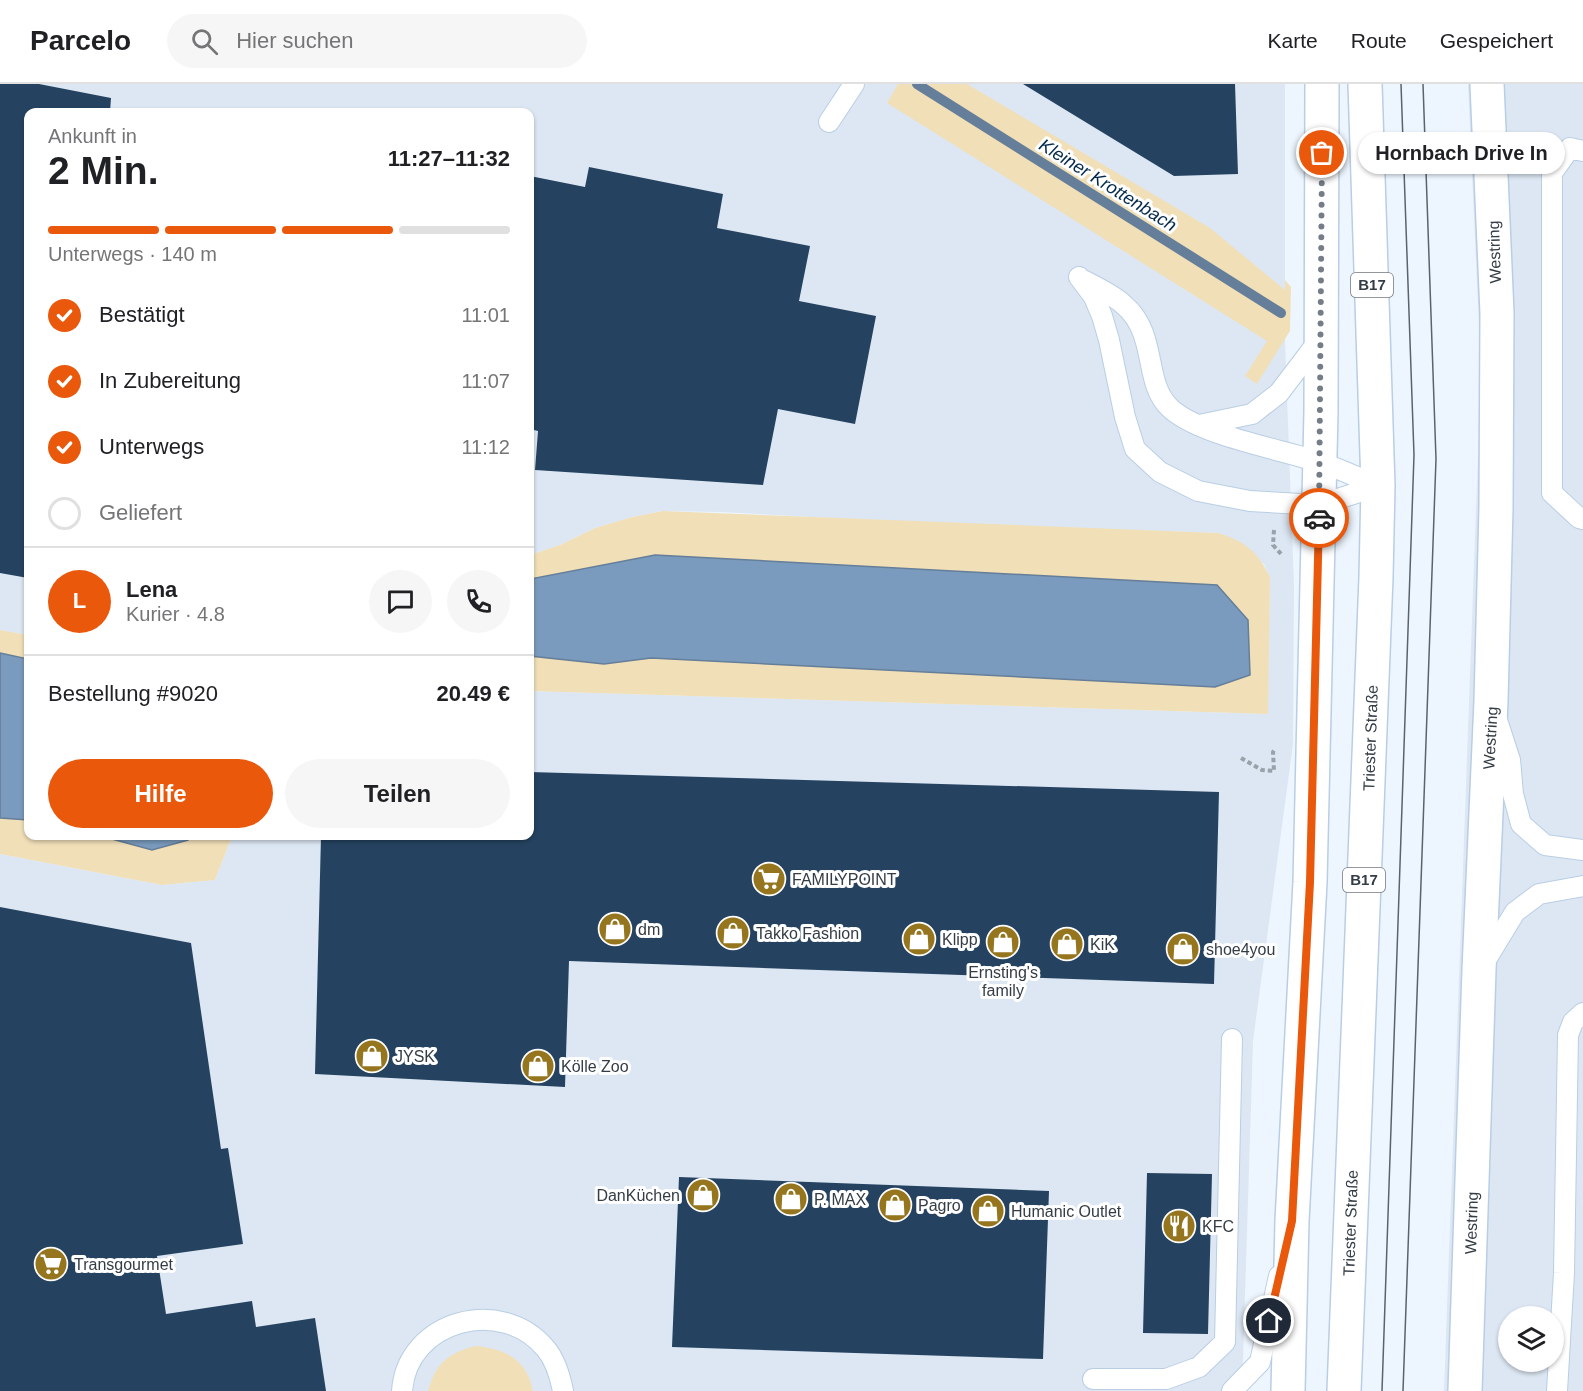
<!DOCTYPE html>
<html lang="de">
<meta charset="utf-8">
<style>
body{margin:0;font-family:Arial,sans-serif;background:#f6f6f6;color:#202124;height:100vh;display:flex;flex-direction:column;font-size:22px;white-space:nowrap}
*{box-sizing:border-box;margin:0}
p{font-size:20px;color:#757577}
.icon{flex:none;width:33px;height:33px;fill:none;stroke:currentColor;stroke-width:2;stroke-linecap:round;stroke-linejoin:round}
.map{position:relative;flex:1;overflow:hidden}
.drawer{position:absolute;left:24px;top:24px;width:510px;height:732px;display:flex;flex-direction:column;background:#fff;border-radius:12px;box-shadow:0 2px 4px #0004}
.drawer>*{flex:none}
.tools{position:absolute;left:1498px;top:1222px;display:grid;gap:12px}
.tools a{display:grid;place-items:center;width:66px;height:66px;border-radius:50%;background:#fff;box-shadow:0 2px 4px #0004;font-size:30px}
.pin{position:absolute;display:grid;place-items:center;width:51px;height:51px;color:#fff;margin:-26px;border:3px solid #fff;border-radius:50%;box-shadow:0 2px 6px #0007}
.courier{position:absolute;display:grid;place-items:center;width:60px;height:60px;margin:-30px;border:4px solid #ea580c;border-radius:50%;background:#fff;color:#222;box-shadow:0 2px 8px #0007}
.bubble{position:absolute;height:42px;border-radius:21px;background:#fff;box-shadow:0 2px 4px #0004;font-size:20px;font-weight:800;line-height:42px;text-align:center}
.head em{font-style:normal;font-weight:800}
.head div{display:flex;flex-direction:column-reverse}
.head{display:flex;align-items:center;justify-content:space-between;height:102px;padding:0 24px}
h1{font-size:39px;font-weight:800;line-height:45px}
.bar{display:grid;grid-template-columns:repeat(4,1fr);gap:9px 6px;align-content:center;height:72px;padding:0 24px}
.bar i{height:8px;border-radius:4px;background:#e0e0e0}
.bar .selected{background:#ea580c}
.bar p{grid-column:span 4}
.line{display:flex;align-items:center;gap:15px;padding:0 24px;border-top:2px solid #e0e0e0}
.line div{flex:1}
.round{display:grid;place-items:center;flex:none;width:63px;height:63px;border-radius:32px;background:#f6f6f6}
ol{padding:0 24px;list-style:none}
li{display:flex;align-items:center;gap:18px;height:66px}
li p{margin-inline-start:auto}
li .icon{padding:6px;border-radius:50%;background:#ea580c;color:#fff;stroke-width:4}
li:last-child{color:#757577}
li i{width:33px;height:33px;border:3px solid #e0e0e0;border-radius:50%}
.button{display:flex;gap:12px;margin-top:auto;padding:12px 24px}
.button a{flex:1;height:69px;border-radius:36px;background:#ea580c;color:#fff;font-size:24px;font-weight:800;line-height:69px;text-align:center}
.button a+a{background:#f6f6f6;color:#202124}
header{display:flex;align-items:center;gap:36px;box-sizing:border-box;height:84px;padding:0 30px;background:#fff;border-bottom:2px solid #e0e0e0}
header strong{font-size:28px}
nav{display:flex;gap:33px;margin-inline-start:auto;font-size:21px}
.search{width:420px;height:54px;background:#f6f6f6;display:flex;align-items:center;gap:15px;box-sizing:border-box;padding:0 21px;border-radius:33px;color:#757577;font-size:22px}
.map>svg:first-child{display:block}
.built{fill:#dce7f3;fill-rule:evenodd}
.green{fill:#f1dfb8}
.water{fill:#7a9bbd;stroke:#657e99;stroke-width:1.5}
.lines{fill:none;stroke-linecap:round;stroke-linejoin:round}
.stream{stroke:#657e99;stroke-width:10}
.building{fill:#254360}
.service-casing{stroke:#b9cee4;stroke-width:22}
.minor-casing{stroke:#b9cee4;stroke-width:36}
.primary-casing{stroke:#b9cee4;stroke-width:36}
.path{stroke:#99a2ab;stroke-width:4;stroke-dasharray:4.5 3;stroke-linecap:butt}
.service{stroke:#fff;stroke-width:20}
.minor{stroke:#fff;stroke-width:33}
.primary{stroke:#fff;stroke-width:33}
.tram{stroke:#5a626b;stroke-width:1.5}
.done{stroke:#757d86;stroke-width:6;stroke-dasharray:0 10.8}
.route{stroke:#ea580c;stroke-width:8}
.labels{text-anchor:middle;stroke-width:6;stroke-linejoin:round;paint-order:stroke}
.shield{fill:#fff;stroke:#71767d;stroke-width:1.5}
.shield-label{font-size:15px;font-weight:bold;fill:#343c45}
.street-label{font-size:16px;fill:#343c45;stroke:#fff}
.poi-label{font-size:16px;fill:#343c45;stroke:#fff;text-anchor:start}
.water-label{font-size:18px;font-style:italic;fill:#042a4c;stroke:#fff}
</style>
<header>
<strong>Parcelo</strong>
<div class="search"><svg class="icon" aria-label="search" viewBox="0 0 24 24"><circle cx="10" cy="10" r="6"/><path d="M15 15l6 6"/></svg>Hier suchen</div>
<nav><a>Karte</a><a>Route</a><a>Gespeichert</a></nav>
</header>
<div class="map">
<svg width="1583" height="1307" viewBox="0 0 1583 1307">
<rect width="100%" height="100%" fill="#edf6ff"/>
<!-- built -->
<path class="built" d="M0 0H1285V259L1294 501 1293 660 1253 957 1242 1307H0V770L162 801 215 796 232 752H530V607L1267 630 1270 494 1264 480 1218 449 903 438 721 428 663 427 632 433 595 444 560 461 530 471V28H28V551L0 546Z
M1468 0H1583V1307H1444L1481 288ZM1509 1233H1554V1278H1509Z"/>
<!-- green -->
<path class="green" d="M898 0H967L1210 144 1285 206V196L1291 203 1290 247 1257 300 1245 292 1267 257 887 19Z
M663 427 1218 449C1245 457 1258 468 1270 493L1268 630 530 607V572L604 580 651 574 1215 603 1250 591 655 471 530 495V471L560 461 595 444 632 433Z
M0 546 28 551V752H232L215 796 162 801 0 770Z
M476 1262C506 1265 527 1276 533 1307H428C436 1279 448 1269 476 1262Z"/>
<!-- water -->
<path class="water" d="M655 471 1217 501 1248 536 1250 591 1215 603 651 574 604 580 530 572V495Z
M0 569 28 575V736L0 734Z
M101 752H191L188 756 152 766Z"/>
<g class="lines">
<!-- stream -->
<path class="stream" d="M917 0 1281 229"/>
</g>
<!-- building -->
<path class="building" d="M0 0H39L111 14 110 28H28V494L0 489Z
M1023 0H1235L1238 90 1174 92Z
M589 83 723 110 717 144 810 162 799 217 876 232 855 340 778 325 763 401 535 386 538 347 530 345V92L585 103Z
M530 688 1219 708 1214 900 569 877 565 1003 315 990 321 752H530Z
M0 823 191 859 221 1065 228 1064 243 1160 157 1172 166 1230 252 1217 256 1243 315 1234 326 1307H0Z
M1147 1089 1212 1090 1208 1250 1143 1249Z
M679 1093 1049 1107 1043 1275 672 1263Z"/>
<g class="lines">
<defs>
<path id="service" d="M829 38 854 0
M1583 67 1570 64 1552 89V409L1579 434 1583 435
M1079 193 1094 213 1102 232 1109 256 1125 333 1135 365 1160 388 1198 407 1250 417 1319 421 1378 402
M1085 197C1098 204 1114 211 1124 221 1158 250 1143 297 1169 323 1197 351 1280 365 1319 378 1339 384 1358 394 1378 402
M1199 341 1252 330 1279 309 1320 255
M1497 636 1510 676 1513 710 1521 740 1545 761 1583 766
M1484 879 1515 828 1539 810 1583 802
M1093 1295H1166L1199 1283 1225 1258 1232 955
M402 1307C407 1236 502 1211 546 1265 556 1277 560 1292 563 1307
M1232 1307 1260 1278 1279 1192
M1557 1307 1564 1189 1568 951 1573 938 1583 929"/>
<path id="minor" d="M1465 1307 1479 886 1491 617 1496 424 1497 229 1487 0"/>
<path id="primary" d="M1288 1307 1292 1137 1310 798 1321 328 1322 0
M1344 1307 1376 493 1378 402 1365 0"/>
</defs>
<!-- service casing -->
<use href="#service" class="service-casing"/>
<!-- minor casing -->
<use href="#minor" class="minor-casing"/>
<!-- primary casing -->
<use href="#primary" class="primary-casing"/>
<!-- path -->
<path class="path" d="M1274 446 1273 461 1282 471
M1241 674 1262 686 1274 687 1273 668 1275 665"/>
<!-- service -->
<use href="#service" class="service"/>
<!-- minor -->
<use href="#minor" class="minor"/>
<!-- primary -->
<use href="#primary" class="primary"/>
<!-- tram -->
<path class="tram" d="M1382 1307 1414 371 1401 0
M1403 1307 1436 375 1423 0"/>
</g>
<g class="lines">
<!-- done -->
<path class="done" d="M1319 434 1322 69"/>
<!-- route -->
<path class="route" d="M1269 1237 1292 1137 1310 798 1319 434"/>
</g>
<!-- icons -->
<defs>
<symbol id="supermarket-disc" viewBox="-11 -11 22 22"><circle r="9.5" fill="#95751d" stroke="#fff"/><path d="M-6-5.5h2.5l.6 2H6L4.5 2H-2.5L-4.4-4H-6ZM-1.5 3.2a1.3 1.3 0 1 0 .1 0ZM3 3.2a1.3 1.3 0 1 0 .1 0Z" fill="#fff"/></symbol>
<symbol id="shop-disc" viewBox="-11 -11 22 22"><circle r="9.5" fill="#95751d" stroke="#fff"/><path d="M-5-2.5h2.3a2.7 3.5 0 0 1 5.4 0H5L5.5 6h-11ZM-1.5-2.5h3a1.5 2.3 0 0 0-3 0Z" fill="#fff"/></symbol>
<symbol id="restaurant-disc" viewBox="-11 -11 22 22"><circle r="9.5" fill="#95751d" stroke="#fff"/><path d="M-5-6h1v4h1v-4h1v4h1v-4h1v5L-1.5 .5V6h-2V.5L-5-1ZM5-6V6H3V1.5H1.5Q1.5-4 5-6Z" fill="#fff"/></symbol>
</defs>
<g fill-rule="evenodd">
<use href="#supermarket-disc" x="750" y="776" width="38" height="38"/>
<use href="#shop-disc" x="596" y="826" width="38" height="38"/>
<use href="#shop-disc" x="714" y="830" width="38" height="38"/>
<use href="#shop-disc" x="900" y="836" width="38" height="38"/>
<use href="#shop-disc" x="984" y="839" width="38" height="38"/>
<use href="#shop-disc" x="1048" y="841" width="38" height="38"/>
<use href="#shop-disc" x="1164" y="846" width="38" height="38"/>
<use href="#shop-disc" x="353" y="953" width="38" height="38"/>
<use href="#shop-disc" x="519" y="963" width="38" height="38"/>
<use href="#shop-disc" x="684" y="1092" width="38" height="38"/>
<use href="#shop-disc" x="772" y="1096" width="38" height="38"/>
<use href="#shop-disc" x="876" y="1102" width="38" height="38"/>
<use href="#shop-disc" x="969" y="1108" width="38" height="38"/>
<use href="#restaurant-disc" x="1160" y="1123" width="38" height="38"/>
<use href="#supermarket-disc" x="32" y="1161" width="38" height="38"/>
</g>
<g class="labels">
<!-- shield labels -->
<g class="shield">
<rect x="1351" y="189" width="42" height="24" rx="4.5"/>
<rect x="1343" y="784" width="42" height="24" rx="4.5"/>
</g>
<g class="shield-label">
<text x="1372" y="206">B17</text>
<text x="1364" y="801">B17</text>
</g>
<!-- street labels -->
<g class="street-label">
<text transform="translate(1494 168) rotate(-92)" y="6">Westring</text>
<text transform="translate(1370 654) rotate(-88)" y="6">Triester Straße</text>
<text transform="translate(1490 654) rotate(-87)" y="6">Westring</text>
<text transform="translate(1350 1139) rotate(-88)" y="6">Triester Straße</text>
<text transform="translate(1471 1139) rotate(-88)" y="6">Westring</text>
</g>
<!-- poi labels -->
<g class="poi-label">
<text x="792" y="801">FAMILYPOINT</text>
<text x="638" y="851">dm</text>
<text x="756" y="855">Takko Fashion</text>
<text x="942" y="861">Klipp</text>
<text x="1090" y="866">KiK</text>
<text x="1206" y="871">shoe4you</text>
<text x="1003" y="894" text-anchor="middle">Ernsting's<tspan x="1003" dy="18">family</tspan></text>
<text x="395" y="978">JYSK</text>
<text x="561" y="988">Kölle Zoo</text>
<text x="680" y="1117" text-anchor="end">DanKüchen</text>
<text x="814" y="1121">P. MAX</text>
<text x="918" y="1127">Pagro</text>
<text x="1011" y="1133">Humanic Outlet</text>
<text x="1202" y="1148">KFC</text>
<text x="74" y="1186">Transgourmet</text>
</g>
<!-- water labels -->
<g class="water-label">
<text transform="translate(1108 101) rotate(32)" y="6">Kleiner Krottenbach</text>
</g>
</g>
</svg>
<div class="tools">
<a><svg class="icon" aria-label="layers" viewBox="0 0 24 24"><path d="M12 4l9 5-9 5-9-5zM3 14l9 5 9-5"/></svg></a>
</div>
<div class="pin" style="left:1322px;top:69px;background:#ea580c"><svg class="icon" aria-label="bag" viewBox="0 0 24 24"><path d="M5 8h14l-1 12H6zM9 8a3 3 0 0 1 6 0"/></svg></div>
<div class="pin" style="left:1269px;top:1237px;background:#1f2937"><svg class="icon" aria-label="home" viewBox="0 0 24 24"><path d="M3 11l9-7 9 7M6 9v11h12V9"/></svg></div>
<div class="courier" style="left:1319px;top:434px"><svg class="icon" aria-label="car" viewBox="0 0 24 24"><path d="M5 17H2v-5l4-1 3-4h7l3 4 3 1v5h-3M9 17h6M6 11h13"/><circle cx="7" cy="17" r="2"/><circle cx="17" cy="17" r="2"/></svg></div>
<div class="bubble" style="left:1358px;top:48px;width:207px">Hornbach Drive In</div>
<section class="drawer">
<div class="head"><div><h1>2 Min.</h1><p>Ankunft in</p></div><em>11:27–11:32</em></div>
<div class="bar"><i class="selected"></i><i class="selected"></i><i class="selected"></i><i></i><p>Unterwegs · 140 m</p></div>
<ol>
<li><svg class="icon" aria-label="check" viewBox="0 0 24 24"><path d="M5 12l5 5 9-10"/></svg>Bestätigt<p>11:01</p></li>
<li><svg class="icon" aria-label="check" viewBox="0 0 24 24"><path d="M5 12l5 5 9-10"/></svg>In Zubereitung<p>11:07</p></li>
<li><svg class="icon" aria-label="check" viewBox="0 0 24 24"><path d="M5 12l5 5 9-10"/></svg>Unterwegs<p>11:12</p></li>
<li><i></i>Geliefert</li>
</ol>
<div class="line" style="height:108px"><b class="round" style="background:#ea580c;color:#fff">L</b><div><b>Lena</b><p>Kurier · 4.8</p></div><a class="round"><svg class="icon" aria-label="chat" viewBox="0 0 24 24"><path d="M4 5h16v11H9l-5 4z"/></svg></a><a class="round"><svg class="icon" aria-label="phone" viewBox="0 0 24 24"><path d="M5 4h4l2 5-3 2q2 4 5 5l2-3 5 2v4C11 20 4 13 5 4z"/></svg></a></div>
<div class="line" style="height:78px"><div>Bestellung #9020</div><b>20.49 €</b></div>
<div class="button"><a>Hilfe</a><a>Teilen</a></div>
</section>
</div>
